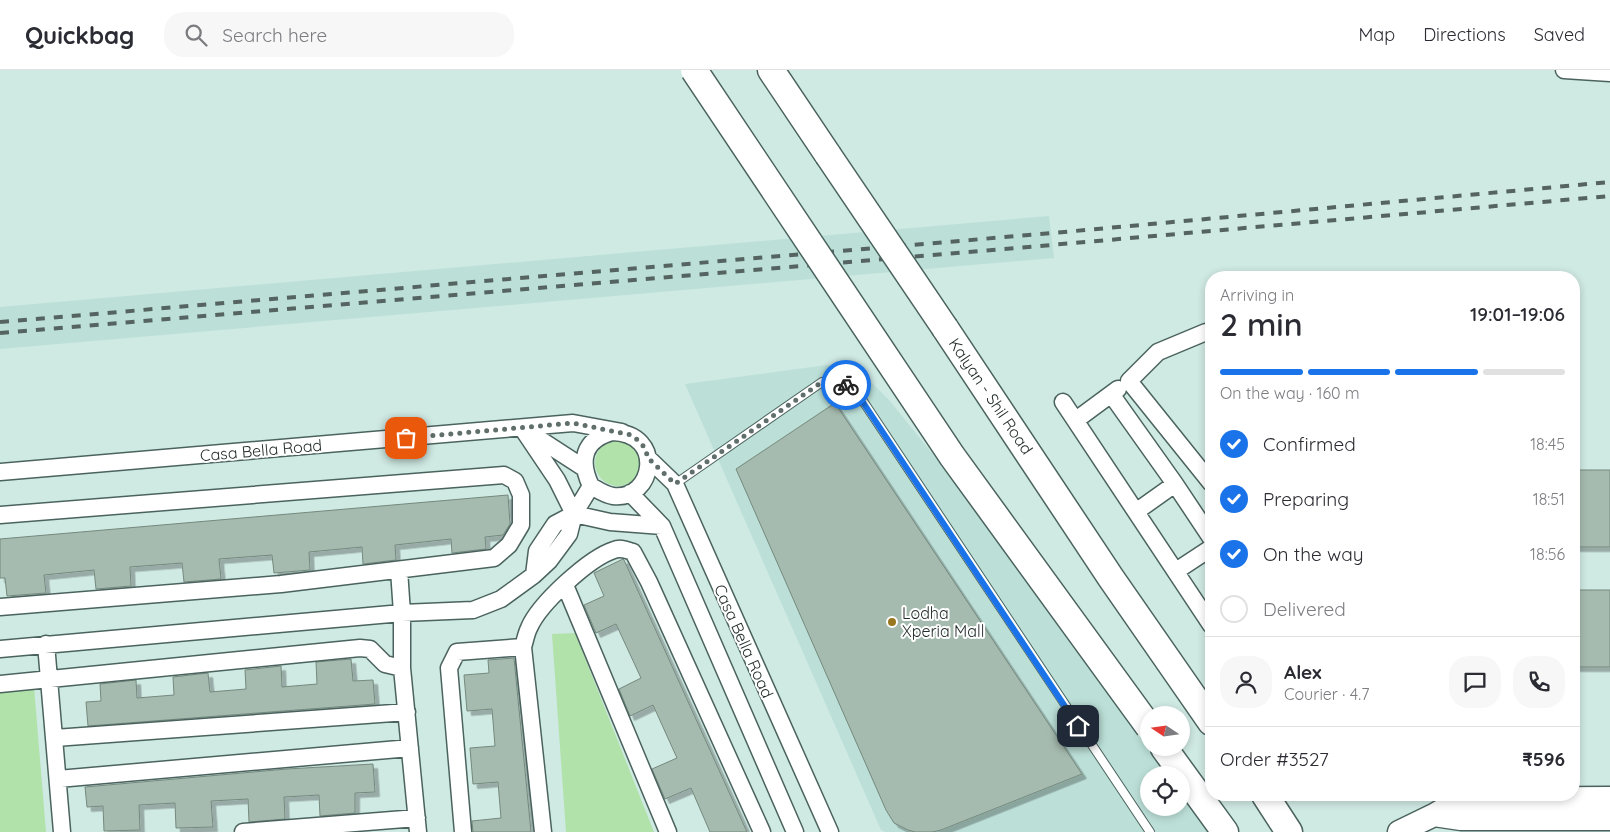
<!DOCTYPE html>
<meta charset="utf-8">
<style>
body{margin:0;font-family:Quicksand,sans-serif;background:#f7f7f7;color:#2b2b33;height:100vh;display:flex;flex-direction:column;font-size:19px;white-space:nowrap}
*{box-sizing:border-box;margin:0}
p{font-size:16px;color:#7c7c81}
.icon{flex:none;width:28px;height:28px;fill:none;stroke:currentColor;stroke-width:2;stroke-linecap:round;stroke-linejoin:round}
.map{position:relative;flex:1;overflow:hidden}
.side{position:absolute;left:1205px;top:201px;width:375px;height:530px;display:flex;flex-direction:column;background:#fff;border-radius:20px;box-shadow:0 2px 8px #0003}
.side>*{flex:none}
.needle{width:32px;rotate:283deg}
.tools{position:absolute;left:1140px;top:636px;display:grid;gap:10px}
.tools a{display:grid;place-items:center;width:50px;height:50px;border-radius:50%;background:#fff;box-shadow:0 2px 8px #0003;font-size:25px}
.pin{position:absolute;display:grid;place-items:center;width:42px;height:42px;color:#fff;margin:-21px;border-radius:10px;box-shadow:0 2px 8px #0006}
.courier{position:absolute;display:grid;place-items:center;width:50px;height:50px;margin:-25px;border:4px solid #1a73e8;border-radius:50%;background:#fff;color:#222;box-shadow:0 1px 6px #0007}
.overview em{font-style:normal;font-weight:600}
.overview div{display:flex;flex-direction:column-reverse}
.overview{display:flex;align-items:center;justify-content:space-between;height:85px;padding:0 15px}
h1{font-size:32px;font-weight:600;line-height:38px}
.bar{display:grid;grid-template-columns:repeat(4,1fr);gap:8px 5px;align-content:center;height:60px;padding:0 15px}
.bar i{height:6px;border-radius:4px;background:#e1e1e2}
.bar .current{background:#1a73e8}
.bar p{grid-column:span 4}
.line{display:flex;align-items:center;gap:12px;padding:0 15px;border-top:1px solid #e1e1e2}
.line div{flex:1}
.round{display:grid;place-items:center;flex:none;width:52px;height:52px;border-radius:20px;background:#f7f7f7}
ol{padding:0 15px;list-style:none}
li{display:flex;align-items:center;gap:15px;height:55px}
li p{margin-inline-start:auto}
li .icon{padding:5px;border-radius:50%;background:#1a73e8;color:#fff;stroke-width:4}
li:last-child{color:#7c7c81}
li i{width:28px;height:28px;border:2px solid #e1e1e2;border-radius:50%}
header{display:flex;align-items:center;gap:30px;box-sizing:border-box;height:70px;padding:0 25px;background:#fff;border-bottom:1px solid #e1e1e2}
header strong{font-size:24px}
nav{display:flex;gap:28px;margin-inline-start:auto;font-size:18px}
.search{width:350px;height:45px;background:#f7f7f7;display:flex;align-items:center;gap:12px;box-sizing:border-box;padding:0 18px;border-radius:20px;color:#7c7c81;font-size:19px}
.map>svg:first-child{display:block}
.built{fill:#bce0d8;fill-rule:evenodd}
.green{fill:#b1e2aa}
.building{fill:#a6bbaf;stroke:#75897e;filter:url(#shadow)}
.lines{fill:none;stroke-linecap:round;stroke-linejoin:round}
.lane-casing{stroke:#4b635e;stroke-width:10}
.street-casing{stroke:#4b635e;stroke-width:19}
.secondary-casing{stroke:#4b635e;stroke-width:25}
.primary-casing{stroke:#4b635e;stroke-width:29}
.lane{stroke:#fff;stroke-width:8}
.street{stroke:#fff;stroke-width:16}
.secondary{stroke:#fff;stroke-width:22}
.primary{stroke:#fff;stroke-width:26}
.rail{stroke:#556461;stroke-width:4;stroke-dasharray:9 9;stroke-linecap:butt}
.primary-bridge-casing{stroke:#4b635e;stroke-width:29;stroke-linecap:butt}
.primary-bridge{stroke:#fff;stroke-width:26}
.done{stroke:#606f6c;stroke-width:5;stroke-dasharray:0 9}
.route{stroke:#1a73e8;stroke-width:6}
.poi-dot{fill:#997721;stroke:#fff;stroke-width:2}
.labels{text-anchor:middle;stroke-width:4;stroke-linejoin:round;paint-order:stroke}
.street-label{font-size:16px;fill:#242e2c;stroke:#fff}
.poi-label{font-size:16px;fill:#242e2c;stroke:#fff;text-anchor:start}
</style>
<header>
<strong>Quickbag</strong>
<div class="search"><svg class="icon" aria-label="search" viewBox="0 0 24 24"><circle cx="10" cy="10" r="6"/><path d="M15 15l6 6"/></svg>Search here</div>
<nav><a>Map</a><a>Directions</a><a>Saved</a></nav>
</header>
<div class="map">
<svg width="1610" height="762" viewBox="0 0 1610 762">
<defs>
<filter id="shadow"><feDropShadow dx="4.5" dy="4.5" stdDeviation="0" flood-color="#0004"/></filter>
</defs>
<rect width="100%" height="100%" fill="#cfe9e3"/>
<!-- built -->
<path class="built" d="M1049 146 1054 188 0 279V237Z
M827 295 864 305 890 331 1149 653V678H1169L1236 762H885L881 760 685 314ZM1149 705H1181V738H1149Z"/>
<!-- green -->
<path class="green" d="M595 393a23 23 0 1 1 46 0a23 23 0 1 1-46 0Z
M575 563 654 762H566L552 564Z
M34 617 46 762H0V618Z"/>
<!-- building -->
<path class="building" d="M835 333 1082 704 941 760 932 762H915L908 760 894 753 886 740 736 399Z
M1574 400H1610V477H1574Z
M508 425 510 454 503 465 485 467 486 479 452 483 451 469 395 475 396 490 363 494 362 477 309 482 310 500 274 503 272 485 219 489 221 509 184 512 182 493 130 497 131 516 96 519 94 500 44 505 46 523 7 526 5 508H0V469Z
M623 489 624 490 747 762H710L691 718 665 729 652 699 677 688 653 635 630 646 619 619 641 608 616 554 596 563 584 535 604 526 594 503Z
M1574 520H1610V597H1574Z
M514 588 531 762H473L472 751 501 748 498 712 473 714 470 678 495 676 492 639 467 641 464 605 489 603 488 590Z
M351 589 353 611 373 610 375 634 88 656 86 632 101 631 100 614 136 610 137 628 174 625 173 607 208 603 210 622 246 619 245 600 281 596 282 617 317 614 316 592Z
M373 694 375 722 355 723V743L320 746 319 725 284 727 285 749 249 752 248 729 211 731 213 757 176 758 175 733 139 735 140 760 104 761 103 736 87 737 85 717 287 699Z"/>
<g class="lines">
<defs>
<path id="lane" d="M675 414 822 312 838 310 855 319 1150 762"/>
<path id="street" d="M1564 0 1610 3
M1211 261 1206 262 1158 282 1129 311 1211 413
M1111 324 1175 414 1211 468
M1063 332 1211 555
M1076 350 1118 319
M522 358 557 410 574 444
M612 362C666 363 654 431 613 426 605 425 598 420 591 416 579 391 583 370 612 362Z
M530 363 584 398
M648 388 675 414 830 762
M0 402 573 353 622 362
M630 423 662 456 795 762
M1137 441 1175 414
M0 445 504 405 515 411 521 425V455L509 475 494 488 281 514 0 537
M399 500 402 543V598L418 762
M1176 501 1211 478
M534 505 537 481 555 454 574 444 610 452 662 456
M565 515 668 762
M46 574 62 762
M0 579 402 543 473 540 501 529 534 505 549 491 569 464 574 444 591 416
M0 614 360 578 370 579 385 594 402 598
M55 668 407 642
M58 709 410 678
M243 762 417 748
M463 762 449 598 457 582 523 577
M543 762 523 577C525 571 526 564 529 558 539 534 589 488 614 480 621 477 626 480 633 482L649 512 762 762"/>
<path id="secondary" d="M1434 745 1461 749H1610
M1399 762 1434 745 1461 729 1610 728"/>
<path id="primary" d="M771 0 828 85
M945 258 1111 508 1211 652
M1164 678 1225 762
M1265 725 1289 762"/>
</defs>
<!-- lane casing -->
<use href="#lane" class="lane-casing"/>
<!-- street casing -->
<use href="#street" class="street-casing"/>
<!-- secondary casing -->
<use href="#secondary" class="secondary-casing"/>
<!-- primary casing -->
<use href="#primary" class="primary-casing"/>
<!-- lane -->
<use href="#lane" class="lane"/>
<!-- street -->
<use href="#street" class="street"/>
<!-- secondary -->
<use href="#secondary" class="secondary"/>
<!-- primary -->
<use href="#primary" class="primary"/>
<!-- rail -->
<path class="rail" d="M0 252 1053 163 1610 112
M0 263 1051 175 1610 126"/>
<defs>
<path id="primary-bridge" d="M694 0 952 386 1149 657
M828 85 945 258"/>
</defs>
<!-- primary-bridge casing -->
<use href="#primary-bridge" class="primary-bridge-casing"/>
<!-- primary-bridge -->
<use href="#primary-bridge" class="primary-bridge"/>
</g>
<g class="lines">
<!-- done -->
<path class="done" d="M406 368 573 353 631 365 639 371 645 378 648 388 675 414 822 312 838 310 846 315"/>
<!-- route -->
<path class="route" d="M846 315 854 319 1078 656"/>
</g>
<!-- markers -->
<circle class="poi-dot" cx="892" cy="552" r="5"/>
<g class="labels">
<!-- street labels -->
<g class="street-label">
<text transform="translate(991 326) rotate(56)" y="6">Kalyan - Shil Road</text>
<text transform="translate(261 380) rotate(-5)" y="6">Casa Bella Road</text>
<text transform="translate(744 571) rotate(66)" y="6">Casa Bella Road</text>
</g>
<!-- poi labels -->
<g class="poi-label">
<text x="902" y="549">Lodha<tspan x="902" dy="18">Xperia Mall</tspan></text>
</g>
</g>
</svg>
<div class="tools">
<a><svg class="needle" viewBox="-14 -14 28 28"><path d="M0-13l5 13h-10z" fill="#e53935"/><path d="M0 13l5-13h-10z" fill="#7c7c81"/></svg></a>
<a><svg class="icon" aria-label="locate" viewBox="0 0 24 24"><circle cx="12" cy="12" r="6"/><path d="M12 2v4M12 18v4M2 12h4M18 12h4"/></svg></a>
</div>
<div class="pin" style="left:406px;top:368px;background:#ea580c"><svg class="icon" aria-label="bag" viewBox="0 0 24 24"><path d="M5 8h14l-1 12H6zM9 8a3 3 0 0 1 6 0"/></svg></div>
<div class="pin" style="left:1078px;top:656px;background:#1f2937"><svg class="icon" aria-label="home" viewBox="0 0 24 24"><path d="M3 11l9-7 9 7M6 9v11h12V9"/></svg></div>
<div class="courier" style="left:846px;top:315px"><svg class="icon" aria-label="bike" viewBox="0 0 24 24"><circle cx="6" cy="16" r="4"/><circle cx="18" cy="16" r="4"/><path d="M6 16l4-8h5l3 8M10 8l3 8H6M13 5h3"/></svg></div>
<section class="side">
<div class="overview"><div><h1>2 min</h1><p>Arriving in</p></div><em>19:01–19:06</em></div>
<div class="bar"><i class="current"></i><i class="current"></i><i class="current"></i><i></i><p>On the way · 160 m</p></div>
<ol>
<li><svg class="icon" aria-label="check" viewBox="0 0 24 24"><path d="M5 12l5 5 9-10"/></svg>Confirmed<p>18:45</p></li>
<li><svg class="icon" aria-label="check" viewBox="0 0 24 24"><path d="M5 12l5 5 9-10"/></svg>Preparing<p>18:51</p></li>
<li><svg class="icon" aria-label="check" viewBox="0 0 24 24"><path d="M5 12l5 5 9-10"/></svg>On the way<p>18:56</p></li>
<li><i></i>Delivered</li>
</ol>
<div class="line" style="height:90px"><a class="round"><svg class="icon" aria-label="person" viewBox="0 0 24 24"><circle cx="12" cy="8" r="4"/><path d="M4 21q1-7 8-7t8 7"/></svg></a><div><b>Alex</b><p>Courier · 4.7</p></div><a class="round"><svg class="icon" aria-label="chat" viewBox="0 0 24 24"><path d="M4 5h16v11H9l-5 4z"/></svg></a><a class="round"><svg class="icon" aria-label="phone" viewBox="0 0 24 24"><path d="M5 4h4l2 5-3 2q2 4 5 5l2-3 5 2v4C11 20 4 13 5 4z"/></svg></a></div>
<div class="line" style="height:65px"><div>Order #3527</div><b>₹596</b></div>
</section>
</div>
